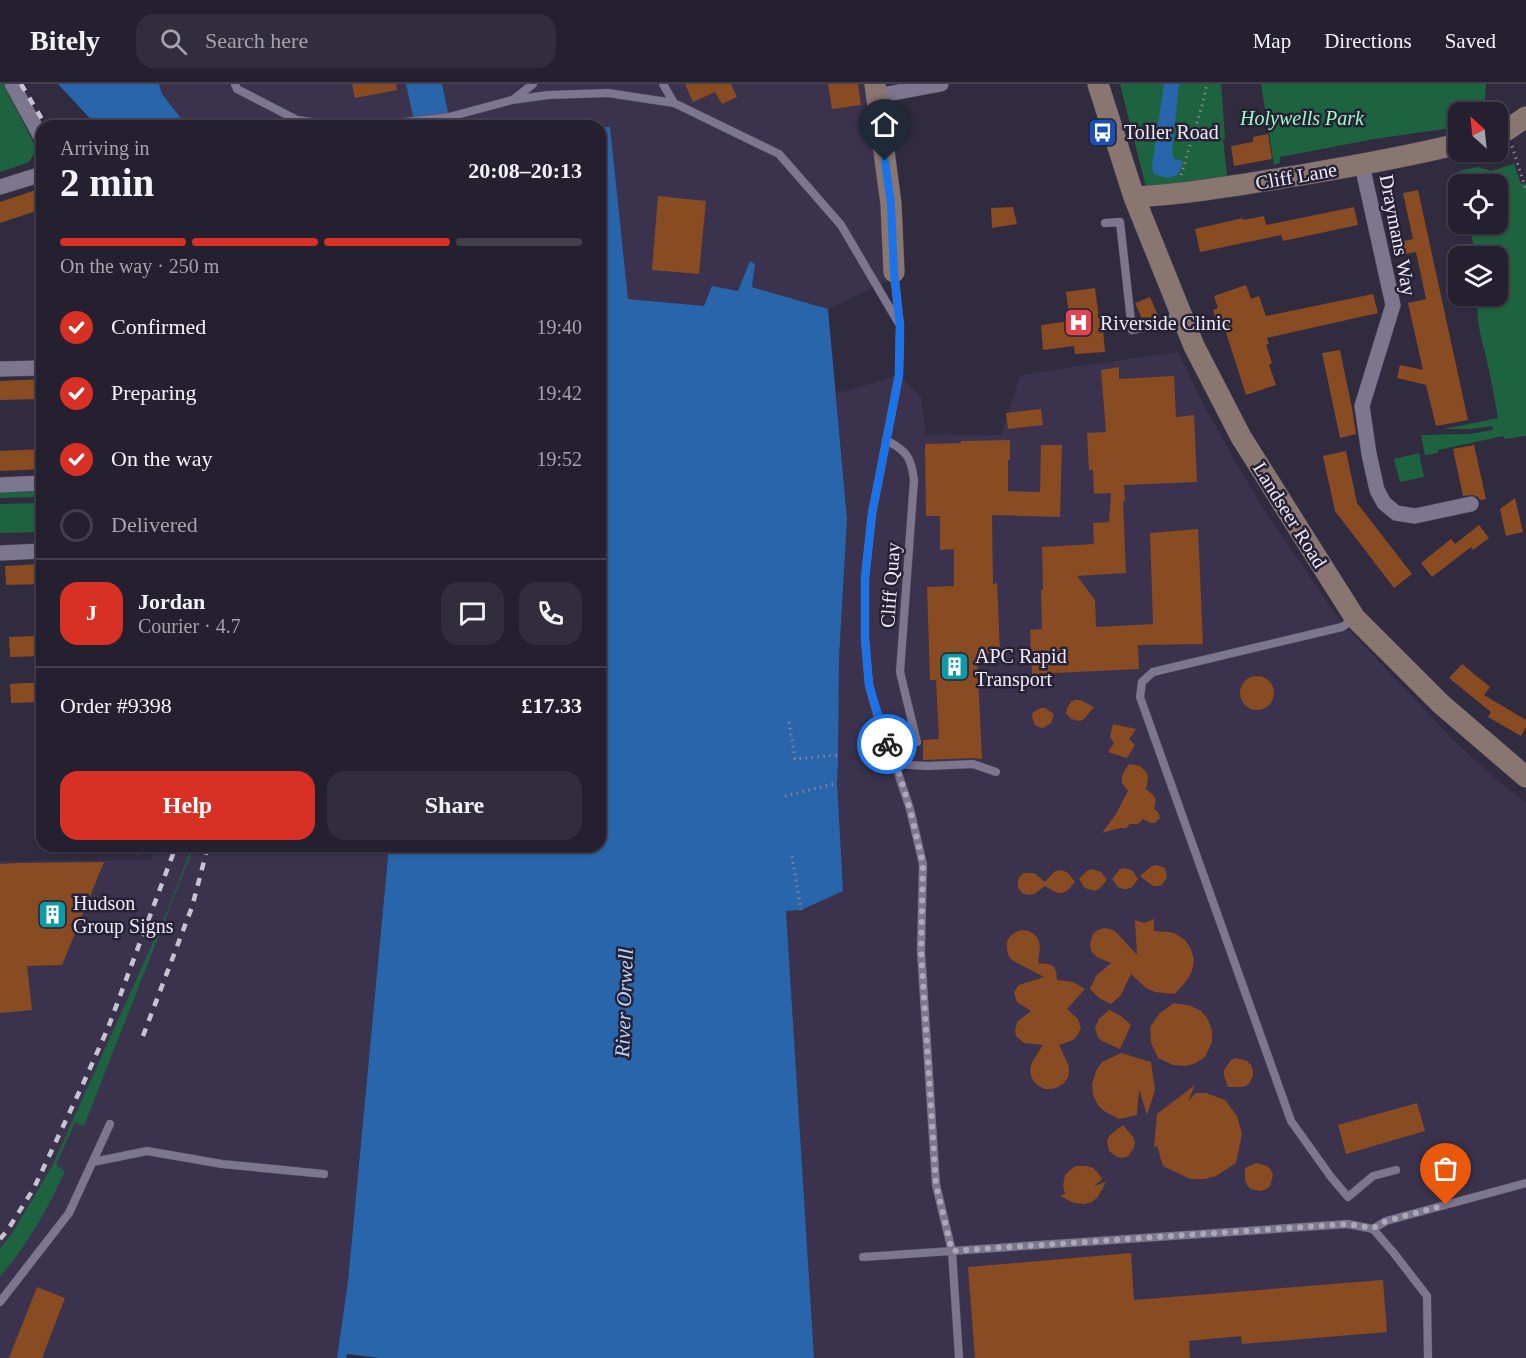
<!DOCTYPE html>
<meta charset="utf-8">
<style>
body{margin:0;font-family:Georgia,serif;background:#312d3c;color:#f1f3f6;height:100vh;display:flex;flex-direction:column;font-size:22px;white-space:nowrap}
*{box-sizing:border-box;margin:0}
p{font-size:20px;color:#a3a3ab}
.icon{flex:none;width:33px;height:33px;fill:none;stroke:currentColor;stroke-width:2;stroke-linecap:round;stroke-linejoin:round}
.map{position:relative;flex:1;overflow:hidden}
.drawer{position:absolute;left:36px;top:36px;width:570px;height:732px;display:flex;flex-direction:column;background:#252030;border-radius:18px;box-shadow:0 2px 4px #0004,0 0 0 2px #423e4c}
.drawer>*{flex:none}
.needle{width:39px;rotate:333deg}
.buttons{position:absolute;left:1448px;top:18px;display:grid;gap:12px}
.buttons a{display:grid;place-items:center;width:60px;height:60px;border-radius:12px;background:#252030;box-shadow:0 2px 4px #0004,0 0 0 2px #423e4c;font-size:30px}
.pin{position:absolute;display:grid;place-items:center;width:51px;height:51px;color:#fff;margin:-62px -26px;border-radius:50% 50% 50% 0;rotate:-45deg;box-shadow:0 0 6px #0007}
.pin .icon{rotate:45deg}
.courier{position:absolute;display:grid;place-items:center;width:60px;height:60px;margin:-30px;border:4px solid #1a73e8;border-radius:50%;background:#fff;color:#222;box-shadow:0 2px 8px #0007}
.summary em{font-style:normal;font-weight:600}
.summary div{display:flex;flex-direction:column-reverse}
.summary{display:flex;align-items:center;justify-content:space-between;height:102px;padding:0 24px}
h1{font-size:39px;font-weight:600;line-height:45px}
.bar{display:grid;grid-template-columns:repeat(4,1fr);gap:9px 6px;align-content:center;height:72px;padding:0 24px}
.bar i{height:8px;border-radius:4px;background:#423e4c}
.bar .current{background:#d93025}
.bar p{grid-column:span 4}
.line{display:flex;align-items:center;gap:15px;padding:0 24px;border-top:2px solid #423e4c}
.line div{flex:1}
.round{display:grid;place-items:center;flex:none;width:63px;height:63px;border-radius:18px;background:#312d3c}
ol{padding:0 24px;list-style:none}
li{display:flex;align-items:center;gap:18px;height:66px}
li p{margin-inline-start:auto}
li .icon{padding:6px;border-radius:50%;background:#d93025;color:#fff;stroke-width:4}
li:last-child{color:#a3a3ab}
li i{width:33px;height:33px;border:3px solid #423e4c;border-radius:50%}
.button{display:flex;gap:12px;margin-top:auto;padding:12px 24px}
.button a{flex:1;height:69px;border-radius:18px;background:#d93025;color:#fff;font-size:24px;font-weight:600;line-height:69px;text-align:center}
.button a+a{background:#312d3c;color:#f1f3f6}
header{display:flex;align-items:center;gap:36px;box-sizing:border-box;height:84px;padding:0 30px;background:#252030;border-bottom:2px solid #423e4c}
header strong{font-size:28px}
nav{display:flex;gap:33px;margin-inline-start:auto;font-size:21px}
.search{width:420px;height:54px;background:#312d3c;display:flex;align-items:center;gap:15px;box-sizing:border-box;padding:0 21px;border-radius:18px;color:#a3a3ab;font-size:22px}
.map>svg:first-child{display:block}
.built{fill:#3b334e}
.green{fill:#1e633f}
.water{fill:#2965aa}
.building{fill:#894b21}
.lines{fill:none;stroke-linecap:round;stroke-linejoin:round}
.lane-casing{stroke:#4c4759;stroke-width:9}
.street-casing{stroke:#4c4759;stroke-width:16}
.secondary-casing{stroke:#4c4759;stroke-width:22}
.path{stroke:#878294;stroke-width:3;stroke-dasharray:1.5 4.5;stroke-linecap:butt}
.lane{stroke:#7d768f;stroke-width:8}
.street{stroke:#7d768f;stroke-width:15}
.secondary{stroke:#897670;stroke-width:21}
.rail{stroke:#c6c3d2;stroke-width:4.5;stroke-dasharray:8 8;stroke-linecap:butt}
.done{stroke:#aca8b8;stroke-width:6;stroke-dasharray:0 10.8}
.route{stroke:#1a73e8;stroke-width:8}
.labels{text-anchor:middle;stroke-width:5;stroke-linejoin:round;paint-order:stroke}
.park-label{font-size:20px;font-style:italic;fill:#9afdc2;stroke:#272135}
.poi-label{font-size:20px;fill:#eeebf9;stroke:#272135;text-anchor:start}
.street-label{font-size:20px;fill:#eeebf9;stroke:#272135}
.water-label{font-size:21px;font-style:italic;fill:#b9d8fe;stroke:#272135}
</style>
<header>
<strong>Bitely</strong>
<div class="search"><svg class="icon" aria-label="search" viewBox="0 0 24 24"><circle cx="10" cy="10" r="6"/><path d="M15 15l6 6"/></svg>Search here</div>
<nav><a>Map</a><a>Directions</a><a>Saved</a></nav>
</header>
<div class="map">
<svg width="1526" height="1274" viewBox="0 0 1526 1274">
<rect width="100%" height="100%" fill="#312b40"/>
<!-- built -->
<path class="built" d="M159 0H406L415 42H187L162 10Z
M442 0H874L889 196 828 225 752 203 755 180 750 177 738 207 704 222 628 215 610 43 451 42Z
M1178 268 1205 324 1260 420 1338 534 1456 659 1502 700 1526 719V1274H814L786 827 801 826 837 699 838 679 839 574 847 435 836 310 899 291 921 313 926 350 1001 351 1020 292 1033 289Z
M156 762H389L348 1197 337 1274H0V777L151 776Z"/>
<!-- green -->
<path class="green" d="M0 0H3L37 65 29 78 0 88Z
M1120 0H1221L1225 54 1223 55 1227 92 1146 103Z
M1261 0H1486L1484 28H1458V43L1374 55 1280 73V79L1274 81Z
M1514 80 1521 100 1525 99 1526 103V352L1505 355 1503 352 1438 366V369L1425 371 1421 351 1469 350 1493 346 1492 342 1471 345H1444L1498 334C1494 313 1491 293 1486 273 1481 253 1475 232 1478 212H1497V172H1476L1469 140H1497V100H1461L1459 87 1478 83 1491 87Z
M1419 369 1424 393 1400 398 1394 375Z
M42 405V413L0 414V406Z
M42 419V448L0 449V420Z
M192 762H194L84 1042 75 1038 56 1081 65 1087C47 1127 28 1159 0 1193V1165L13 1148 52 1082 170 821Z"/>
<!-- water -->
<path class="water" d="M58 0H159L162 10 187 42H97Z
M406 0H442L451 42H415Z
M1164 0H1179L1172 69 1174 75 1181 76 1183 80C1182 81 1179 89 1178 90 1172 96 1159 93 1153 89L1152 82Z
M600 43H610L628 215 704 222 712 202 738 207 750 177 755 180 752 203 828 225 847 435 839 574 838 679 837 699 843 807 801 826 786 827 814 1274H379L347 1270 346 1274H337L348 1197 389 762H600Z"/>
<!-- building -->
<path class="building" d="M352 0H396L397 6 355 14Z
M685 0H731L737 13 722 20 715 8 693 18Z
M828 0H858L861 21 832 25Z
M1268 50 1272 75 1234 82 1231 62 1253 58V53Z
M42 104V125L0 139V118Z
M1418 106 1468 336 1436 342 1426 301 1397 294 1400 281 1423 286 1408 219 1426 215 1416 168 1393 173 1390 160 1413 155 1403 109Z
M658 112 706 117 699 190 652 186Z
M1013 123 1017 140 992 144 991 124Z
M1354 123 1358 141 1283 157 1281 151 1200 168 1195 145 1243 134V136L1264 132 1266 141Z
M1246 201 1251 215 1259 212 1266 232 1373 210 1378 229 1267 254 1269 260 1266 261 1272 279 1269 281 1276 301 1246 311 1222 236 1217 238 1213 226 1218 224 1214 212Z
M1095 204 1099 234H1102L1105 268 1075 270 1074 262 1043 266 1041 241 1070 237 1066 208Z
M1150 213 1158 231 1143 237 1135 219Z
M1340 266 1352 324 1356 350 1340 354 1322 269Z
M1119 283V295L1174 292 1176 333 1194 331 1197 398 1124 401 1125 417H1123L1126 489 1077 492 1095 516 1096 543 1153 540 1150 449 1198 445 1203 560 1138 561 1139 585 1032 590 1030 546 1042 545 1041 506H1043L1042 463 1094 460 1093 439 1109 438 1111 409 1094 410 1093 386H1089L1087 349 1106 348 1101 286Z
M42 295V315L0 316V297Z
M1041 325 1043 341 1008 345 1006 329Z
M1010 356V376H1008V407L1040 408 1041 361H1062L1060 433 992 431 993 500 997 499 1000 569 977 571 982 675 973 674 923 676V656L939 655 936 596H930L927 503 954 502V465L940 466V432H926L925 360 961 359V357Z
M1474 361 1486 415 1480 416 1478 413 1473 411 1463 412 1453 365Z
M42 365V385L0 387V367Z
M1346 367 1357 419 1412 490 1394 504 1335 427 1323 372Z
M1515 414 1523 448 1506 452 1500 425Z
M1479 441 1489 454 1473 466 1471 463 1432 493 1421 479 1451 455 1455 460Z
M42 480V500L6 501 5 482Z
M35 552H42V572L10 573 9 553Z
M1462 580 1490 603 1484 611 1526 636V643L1521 652 1488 633 1491 628 1449 594Z
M1240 609a17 17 0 1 1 34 0a17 17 0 1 1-34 0Z
M24 599H42V618L11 619 10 600Z
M1075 616H1080L1094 623 1084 635 1080 637 1071 635 1066 629 1068 622 1071 618Z
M1041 624H1045L1054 630 1051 639 1043 644 1039 643 1035 641 1032 633 1033 628Z
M1113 640 1136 645 1129 655 1135 661 1127 674 1108 668 1114 659 1110 653Z
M1129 680 1140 682 1147 689 1148 694 1146 705 1154 712 1156 716 1154 725 1158 728 1160 734 1155 739H1151L1143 735 1138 740H1130L1126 744H1120L1102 749 1116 730 1128 707 1122 699V694L1123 689Z
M104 778 62 881 27 882 32 926 0 929V780L17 779Z
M1156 781 1165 784 1167 793 1162 801 1157 802H1153L1140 792 1152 782Z
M1123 784 1132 786 1138 795 1132 803 1127 805H1123L1118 803 1112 795 1119 786Z
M1091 785 1101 788 1107 796 1099 805 1095 807 1085 804 1079 795 1087 787Z
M1058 786 1064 787 1068 789 1075 798 1067 807 1062 809H1057L1045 802 1034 810 1029 811 1024 810 1020 807 1018 802V797L1020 792 1024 789H1034L1045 798 1054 788Z
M1154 835V847L1170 848 1176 850 1185 856 1191 865 1194 876 1192 887 1187 896 1175 910 1155 908 1146 904 1131 890 1121 911 1111 920 1099 914 1090 905 1096 892 1111 879 1097 873 1092 868 1090 862 1091 856 1093 850 1098 846 1104 844 1110 845 1115 847 1137 871 1135 836 1144 839Z
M1022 846 1028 847 1034 850 1038 855 1040 862 1038 879 1048 880 1053 882 1056 887 1057 896 1073 898 1085 905 1067 925 1078 935 1081 944 1077 952 1073 956 1059 961 1068 980 1069 987 1068 993 1064 999 1058 1003 1052 1005H1045L1039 1002 1034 998 1031 992 1030 985 1032 978 1043 961 1024 959 1016 952 1015 947 1016 942 1018 937 1031 927 1017 918 1014 909 1016 905 1019 901 1044 893 1012 876 1008 871 1007 864V858L1010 852 1016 848Z
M1174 919 1191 922 1201 927 1208 935 1212 947V958L1205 973 1196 979 1186 982 1173 981 1158 974 1151 959 1150 943 1160 929Z
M1109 926 1121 932 1131 941 1120 965 1102 957 1098 953 1095 944 1099 935Z
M1121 969 1151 978 1155 1006 1147 1031 1139 1005 1137 1031 1119 1035 1104 1027 1098 1021 1093 1011 1092 1000 1096 987 1102 978Z
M1236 974 1247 977 1251 981 1253 987V992L1250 998 1246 1002 1241 1003H1228L1224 991V986L1231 976Z
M1195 1001 1188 1017 1196 1009H1206L1225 1016 1237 1032 1242 1050 1236 1079 1216 1092 1205 1095H1190L1163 1082 1157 1062 1154 1063 1157 1030Z
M1417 1019 1425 1047 1346 1070 1338 1041Z
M1123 1041 1133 1053 1135 1058 1134 1064 1128 1072 1123 1074 1117 1073 1109 1067 1107 1056 1110 1051Z
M1256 1079 1267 1082 1271 1086 1273 1091 1270 1102 1266 1105 1261 1107 1251 1105 1247 1101 1245 1096V1084Z
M1076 1082H1086L1093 1084 1098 1089 1102 1095 1094 1102 1106 1098 1098 1113 1092 1118 1084 1120 1074 1119 1060 1112 1065 1110 1063 1102 1065 1091 1070 1086Z
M1131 1169 1134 1216 1383 1196 1387 1248 1242 1260 1241 1252 1189 1257 1190 1274H975L968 1183Z
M37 1203 65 1214 42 1274H9Z"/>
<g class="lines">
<defs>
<path id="lane" d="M235 0 237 5 297 36 341 42
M663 0 674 19
M514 15 533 0
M370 42 449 33 512 16 548 11 608 9 674 19 779 70 841 141 898 238
M1105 139 1120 138 1132 246 1159 241 1178 230
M894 189 900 242 899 291 872 430 865 494V555L869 601 884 654 895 680 910 725 923 780 921 867 936 1101 952 1167 959 1274
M886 356C907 367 911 373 914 396L900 588 917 658
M1354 535 1342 543 1153 588 1142 598 1140 613 1291 1037 1331 1093 1348 1113 1373 1092 1396 1086
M895 680 928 682 973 680 996 688
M93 1078 147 1067 222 1080 324 1090
M1373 1145 1393 1168 1427 1212 1428 1274
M863 1173 1348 1140 1373 1145 1386 1137 1526 1099
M0 1218 69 1129 110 1040"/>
<path id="street" d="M12 0 42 55
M877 12 941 0
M1362 81 1393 221 1362 322 1369 370 1377 406 1384 419 1396 429 1415 432 1471 420
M0 103 42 90
M0 285 42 284
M0 401 42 399
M0 469 42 467"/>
<path id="secondary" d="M875 0 891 120 894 188
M1098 0 1134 113 1194 262 1241 353 1295 439 1355 534 1441 620 1526 693
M1497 50 1507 46 1526 33
M1134 113C1190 110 1245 100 1301 91 1354 82 1406 73 1458 60"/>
</defs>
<!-- lane casing -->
<use href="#lane" class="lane-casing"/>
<!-- street casing -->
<use href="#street" class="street-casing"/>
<!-- secondary casing -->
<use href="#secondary" class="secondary-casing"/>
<!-- path -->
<path class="path" d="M1512 62 1526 106
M1181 91 1202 22 1207 0
M789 638 795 675 838 671
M785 712 837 699
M137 769 143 768 148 762
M792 772 801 826"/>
<!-- lane -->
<use href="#lane" class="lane"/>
<!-- street -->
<use href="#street" class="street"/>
<!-- secondary -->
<use href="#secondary" class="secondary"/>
<!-- rail -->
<path class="rail" d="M21 0 46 42
M143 952 192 823 208 762
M0 1155 7 1147 34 1104 83 1000 108 944 176 762"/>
</g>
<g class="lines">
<!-- done -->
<path class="done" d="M887 660 896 680 910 725 923 780 921 867 936 1101 952 1167 1348 1140 1373 1144 1386 1137 1446 1121"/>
<!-- route -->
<path class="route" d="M885 77 891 120 894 188 900 242 899 291 872 430 865 494V555L869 601 887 660"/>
</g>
<!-- icons -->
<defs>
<symbol id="bus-square" viewBox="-11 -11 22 22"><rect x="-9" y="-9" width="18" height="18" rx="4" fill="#1a4fb4" stroke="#272135"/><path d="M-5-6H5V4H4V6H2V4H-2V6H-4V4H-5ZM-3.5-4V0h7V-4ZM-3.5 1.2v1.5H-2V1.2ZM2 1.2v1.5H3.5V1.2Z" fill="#fff"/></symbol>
<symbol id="hospital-square" viewBox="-11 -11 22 22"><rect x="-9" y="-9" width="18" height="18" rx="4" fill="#e0444e" stroke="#272135"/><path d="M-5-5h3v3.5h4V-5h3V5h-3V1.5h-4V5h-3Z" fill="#fff"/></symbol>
<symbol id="building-square" viewBox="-11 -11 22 22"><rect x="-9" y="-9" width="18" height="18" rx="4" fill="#0f9aa8" stroke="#272135"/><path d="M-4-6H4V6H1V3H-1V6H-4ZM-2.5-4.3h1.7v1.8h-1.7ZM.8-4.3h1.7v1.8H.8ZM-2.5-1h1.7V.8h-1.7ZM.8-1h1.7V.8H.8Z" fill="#fff"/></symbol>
</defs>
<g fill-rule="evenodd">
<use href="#bus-square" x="1086" y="32" width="33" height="33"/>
<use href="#hospital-square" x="1062" y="222" width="33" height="33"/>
<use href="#building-square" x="938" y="566" width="33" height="33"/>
<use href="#building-square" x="36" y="814" width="33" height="33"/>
</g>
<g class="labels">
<!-- park labels -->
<g class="park-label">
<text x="1302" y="41">Holywells Park</text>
</g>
<!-- poi labels -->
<g class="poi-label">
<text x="1124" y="55">Toller Road</text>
<text x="1100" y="246">Riverside Clinic</text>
<text x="975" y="579">APC Rapid<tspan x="975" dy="23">Transport</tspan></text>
<text x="73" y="826">Hudson<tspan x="73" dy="23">Group Signs</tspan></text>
</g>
<!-- street labels -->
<g class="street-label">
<text transform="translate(1296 92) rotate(-10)" y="7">Cliff Lane</text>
<text transform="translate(1398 151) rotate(79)" y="7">Draymans Way</text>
<text transform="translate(1290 431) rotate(58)" y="7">Landseer Road</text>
<text transform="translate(890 501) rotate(-86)" y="7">Cliff Quay</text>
</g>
<!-- water labels -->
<g class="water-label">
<text transform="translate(624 919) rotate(-88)" y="7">River Orwell</text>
</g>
</g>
</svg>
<div class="buttons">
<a><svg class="needle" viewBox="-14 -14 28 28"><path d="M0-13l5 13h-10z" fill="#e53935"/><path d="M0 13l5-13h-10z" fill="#a3a3ab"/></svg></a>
<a><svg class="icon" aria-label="locate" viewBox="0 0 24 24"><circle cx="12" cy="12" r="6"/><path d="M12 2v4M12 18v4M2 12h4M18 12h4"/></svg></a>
<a><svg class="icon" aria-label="layers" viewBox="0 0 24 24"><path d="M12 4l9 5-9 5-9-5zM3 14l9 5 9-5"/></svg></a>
</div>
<div class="pin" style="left:1446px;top:1121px;background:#ea580c"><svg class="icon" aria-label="bag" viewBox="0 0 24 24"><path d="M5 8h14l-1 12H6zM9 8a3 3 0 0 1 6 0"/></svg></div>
<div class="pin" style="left:885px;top:77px;background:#1f2937"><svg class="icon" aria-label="home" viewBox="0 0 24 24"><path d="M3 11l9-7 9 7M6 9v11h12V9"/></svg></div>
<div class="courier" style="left:887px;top:660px"><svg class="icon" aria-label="bike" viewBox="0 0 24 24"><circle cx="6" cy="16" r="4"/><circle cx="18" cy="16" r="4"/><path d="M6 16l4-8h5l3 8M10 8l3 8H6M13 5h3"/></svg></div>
<section class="drawer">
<div class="summary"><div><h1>2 min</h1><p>Arriving in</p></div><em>20:08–20:13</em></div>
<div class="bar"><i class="current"></i><i class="current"></i><i class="current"></i><i></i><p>On the way · 250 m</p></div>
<ol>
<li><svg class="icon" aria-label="check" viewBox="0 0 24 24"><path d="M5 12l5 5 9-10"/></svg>Confirmed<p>19:40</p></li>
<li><svg class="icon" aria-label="check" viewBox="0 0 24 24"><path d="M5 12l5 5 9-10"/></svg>Preparing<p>19:42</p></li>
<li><svg class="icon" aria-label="check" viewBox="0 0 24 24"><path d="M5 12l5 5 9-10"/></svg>On the way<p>19:52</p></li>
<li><i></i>Delivered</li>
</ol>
<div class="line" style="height:108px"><b class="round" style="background:#d93025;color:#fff">J</b><div><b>Jordan</b><p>Courier · 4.7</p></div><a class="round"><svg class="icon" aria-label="chat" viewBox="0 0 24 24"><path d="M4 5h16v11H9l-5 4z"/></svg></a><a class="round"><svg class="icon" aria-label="phone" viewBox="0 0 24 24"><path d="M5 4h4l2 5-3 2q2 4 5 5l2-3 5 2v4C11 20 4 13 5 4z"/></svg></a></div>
<div class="line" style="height:78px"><div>Order #9398</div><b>£17.33</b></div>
<div class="button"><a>Help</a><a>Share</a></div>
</section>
</div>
